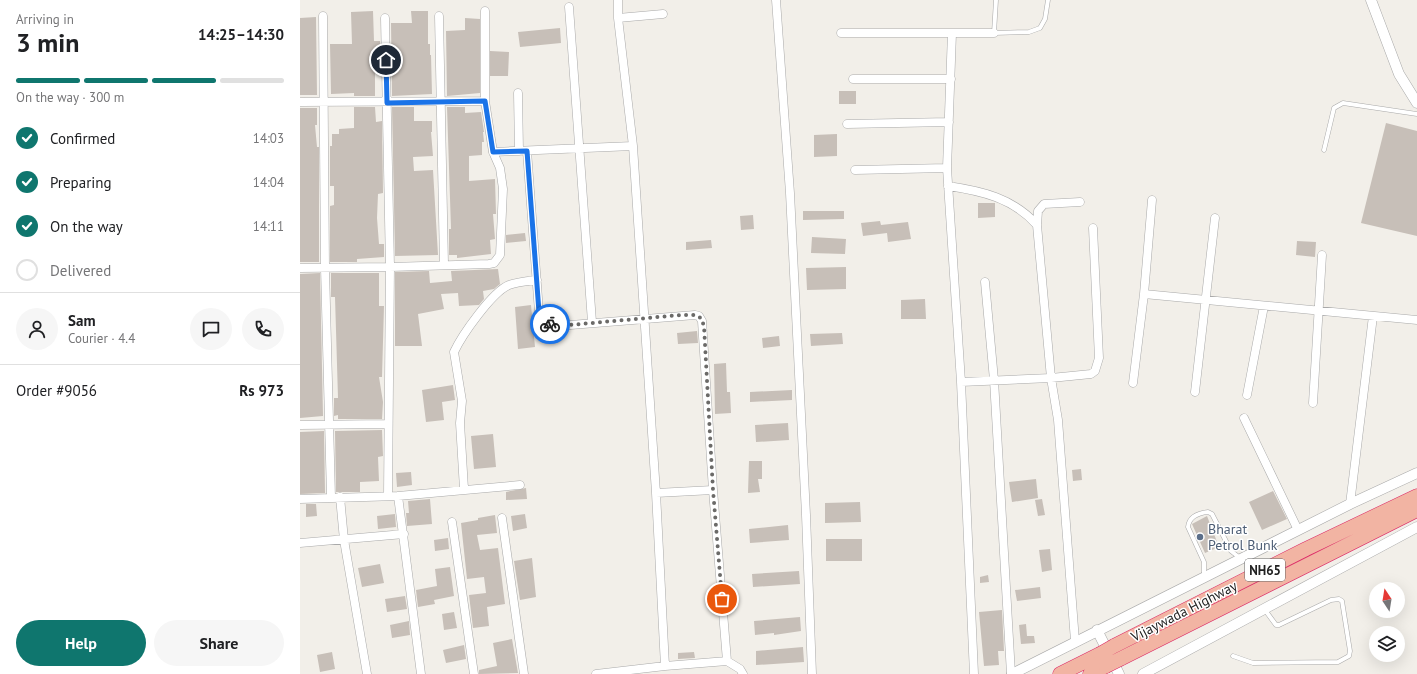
<!DOCTYPE html>
<meta charset="utf-8">
<style>
body{margin:0;font-family:"PT Sans",sans-serif;background:#f6f6f6;color:#202124;height:100vh;display:flex;flex-direction:column;font-size:15px;white-space:nowrap}
*{box-sizing:border-box;margin:0}
p{font-size:13px;color:#757577}
.icon{flex:none;width:22px;height:22px;fill:none;stroke:currentColor;stroke-width:2;stroke-linecap:round;stroke-linejoin:round}
.map{position:relative;flex:1;overflow:hidden}
.panel{display:flex;flex-direction:column;background:#fff;width:300px}
.panel>*{flex:none}
.needle{width:26px;rotate:348deg}
.tools{position:absolute;left:1069px;top:582px;display:grid;gap:8px}
.tools a{display:grid;place-items:center;width:36px;height:36px;border-radius:50%;background:#fff;box-shadow:0 4px 16px #0002;font-size:20px}
.pin{position:absolute;display:grid;place-items:center;width:34px;height:34px;color:#fff;margin:-17px;border:2px solid #fff;border-radius:50%;box-shadow:0 1px 4px #0007}
.courier{position:absolute;display:grid;place-items:center;width:40px;height:40px;margin:-20px;border:3px solid #1a73e8;border-radius:50%;background:#fff;color:#222;box-shadow:0 1px 5px #0007}
.overview em{font-style:normal;font-weight:700}
.overview div{display:flex;flex-direction:column-reverse}
.overview{display:flex;align-items:center;justify-content:space-between;height:68px;padding:0 16px}
h1{font-size:26px;font-weight:700;line-height:30px}
.bar{display:grid;grid-template-columns:repeat(4,1fr);gap:6px 4px;align-content:center;height:48px;padding:0 16px}
.bar i{height:5px;border-radius:3px;background:#e0e0e0}
.bar .current{background:#0f766e}
.bar p{grid-column:span 4}
.line{display:flex;align-items:center;gap:10px;padding:0 16px;border-top:1px solid #e0e0e0}
.line div{flex:1}
.round{display:grid;place-items:center;flex:none;width:42px;height:42px;border-radius:21px;background:#f6f6f6}
ol{padding:0 16px;list-style:none}
li{display:flex;align-items:center;gap:12px;height:44px}
li p{margin-inline-start:auto}
li .icon{padding:4px;border-radius:50%;background:#0f766e;color:#fff;stroke-width:4}
li:last-child{color:#757577}
li i{width:22px;height:22px;border:2px solid #e0e0e0;border-radius:50%}
.cta{display:flex;gap:8px;margin-top:auto;padding:8px 16px}
.cta a{flex:1;height:46px;border-radius:24px;background:#0f766e;color:#fff;font-size:16px;font-weight:700;line-height:46px;text-align:center}
.cta a+a{background:#f6f6f6;color:#202124}
main{display:flex;flex:1;min-height:0}
.map>svg:first-child{display:block}
.building{fill:#c7bfb8}
.lines{fill:none;stroke-linecap:round;stroke-linejoin:round}
.service-casing{stroke:#a9a9a9;stroke-width:5}
.minor-casing{stroke:#a9a9a9;stroke-width:9}
.tertiary-casing{stroke:#a9a9a9;stroke-width:11}
.trunk-casing{stroke:#dc2a67;stroke-width:15}
.service{stroke:#fff;stroke-width:4}
.minor{stroke:#fff;stroke-width:8}
.tertiary{stroke:#fff;stroke-width:10}
.trunk{stroke:#f2b4a3;stroke-width:14}
.trunk-bridge-casing{stroke:#dc2a67;stroke-width:15;stroke-linecap:butt}
.trunk-bridge{stroke:#f2b4a3;stroke-width:14}
.done{stroke:#6b6a68;stroke-width:4;stroke-dasharray:0 7.2}
.route{stroke:#1a73e8;stroke-width:5}
.service-dot{fill:#5c6f8a;stroke:#fff;stroke-width:1.5}
.labels{text-anchor:middle;stroke-width:3;stroke-linejoin:round;paint-order:stroke}
.shield{fill:#fff;stroke:#646464;stroke-width:1}
.shield-label{font-size:13px;font-weight:bold;fill:#222}
.service-label{font-size:14px;fill:#4e5e75;stroke:#fff;text-anchor:start}
.street-label{font-size:14px;fill:#222;stroke:#fff}
</style>
<main>
<section class="panel">
<div class="overview"><div><h1>3 min</h1><p>Arriving in</p></div><em>14:25–14:30</em></div>
<div class="bar"><i class="current"></i><i class="current"></i><i class="current"></i><i></i><p>On the way · 300 m</p></div>
<ol>
<li><svg class="icon" aria-label="check" viewBox="0 0 24 24"><path d="M5 12l5 5 9-10"/></svg>Confirmed<p>14:03</p></li>
<li><svg class="icon" aria-label="check" viewBox="0 0 24 24"><path d="M5 12l5 5 9-10"/></svg>Preparing<p>14:04</p></li>
<li><svg class="icon" aria-label="check" viewBox="0 0 24 24"><path d="M5 12l5 5 9-10"/></svg>On the way<p>14:11</p></li>
<li><i></i>Delivered</li>
</ol>
<div class="line" style="height:72px"><a class="round"><svg class="icon" aria-label="person" viewBox="0 0 24 24"><circle cx="12" cy="8" r="4"/><path d="M4 21q1-7 8-7t8 7"/></svg></a><div><b>Sam</b><p>Courier · 4.4</p></div><a class="round"><svg class="icon" aria-label="chat" viewBox="0 0 24 24"><path d="M4 5h16v11H9l-5 4z"/></svg></a><a class="round"><svg class="icon" aria-label="phone" viewBox="0 0 24 24"><path d="M5 4h4l2 5-3 2q2 4 5 5l2-3 5 2v4C11 20 4 13 5 4z"/></svg></a></div>
<div class="line" style="height:52px"><div>Order #9056</div><b>Rs 973</b></div>
<div class="cta"><a>Help</a><a>Share</a></div>
</section>
<div class="map">
<svg width="1117" height="674" viewBox="0 0 1117 674">
<rect width="100%" height="100%" fill="#f2efe9"/>
<!-- building -->
<path class="building" d="M73 11 74 41H80V51H76L75 54V96H54V93L31 94 30 44H52L51 12Z
M111 11H128V44H130V55H131L132 94 92 96 91 23H112Z
M16 17 17 95H0V18Z
M165 18 180 19V93L147 96 146 31 165 30Z
M260 28 261 43 220 47 218 32Z
M190 51 209 52 208 76H190Z
M539 91H556V104H539Z
M54 107H75L76 122 82 121 83 193 78 194 77 218 79 244H84V257L57 259V262H30V206L34 205V186H30V146H32V134H39V129L54 128Z
M92 107H114V121H132V132H131L133 156 113 157 114 171 133 170 138 255 95 256Z
M147 107H165V113L181 112 184 132H183L184 142H182V155L169 156V181L195 179 196 214H193L195 239 190 240 191 254 157 258V255H149V229H151Z
M0 108H17V125H15L17 147H19V262H0Z
M1086 123 1117 131V236L1061 223Z
M537 134V156L514 157V135Z
M678 203H695V217L678 218Z
M503 211H544V219L503 220Z
M453 215 454 229 441 230 440 216Z
M580 221 581 225 608 222 611 239 588 242 587 233 563 236 561 223Z
M225 233 226 241 206 243V235Z
M512 237 546 239 545 254 511 253Z
M411 240 412 248 386 250V242Z
M997 241 1016 242 1015 257 996 255Z
M546 267V289L507 290 506 268Z
M198 269 200 284 194 289 183 291 184 299 179 305 159 306 158 293 141 294 144 309 118 314 122 346H95V272L129 271 130 283 152 281 151 271Z
M20 273 23 416 0 418V274Z
M31 273H79V306H84L82 377H79L83 402 82 419H38V415L34 416V398H38L35 297H31Z
M625 299 626 319H601V300Z
M231 305 235 347 218 349 215 307Z
M397 331 398 343 378 344 377 333Z
M542 333 543 344 511 346 510 334Z
M479 336 480 346 463 348 462 338Z
M426 363 427 392H430L431 413 415 414 414 364Z
M153 385 155 400 142 402 144 420 126 422 122 390Z
M492 390V400L450 402V392Z
M488 423 489 440 456 442 455 425Z
M82 430 83 456 78 457 79 481 60 482V492H36L35 431Z
M24 431 25 493 0 494V432Z
M193 434 196 467 174 469 171 436Z
M449 461H462V479H458L460 492 448 493Z
M781 469 782 480 773 481 772 470Z
M111 472 112 485 97 487 96 473Z
M736 479 738 498 712 502 709 482Z
M226 488 227 499 206 500V492Z
M973 491 987 519 962 530 949 502Z
M130 499 132 524 107 526 106 513H109L108 501Z
M742 499 745 515 738 516 735 500Z
M560 502 561 522 525 523V503Z
M6 504H16L17 516 6 517Z
M95 514 96 527 78 529 77 516Z
M225 514 227 528 213 531 211 516Z
M195 515 197 533 177 535 180 550 198 548 205 604 187 607 189 626 173 628 169 595 186 593 184 577 167 579 161 523 178 520V518Z
M907 516 919 547 905 553 892 524Z
M488 525 489 540 450 543 449 529Z
M148 538 149 549 135 551 134 540Z
M526 539H562V561H526Z
M750 549 752 570 742 572 739 550Z
M232 558 236 597 220 600 214 561Z
M80 564 84 583 62 587 58 568Z
M150 567 154 596 134 600 135 604 118 607 116 590 137 586 135 569Z
M499 571 500 584 453 587 452 574Z
M688 575 689 582 680 583V577Z
M740 587 741 598 717 601 715 590Z
M105 596 107 609 87 612 85 599Z
M702 610 704 651H698L699 665 684 666 679 612Z
M154 612 157 628 144 630 142 614Z
M500 617 501 631 474 635V633L455 635 454 621Z
M109 621 110 635 92 638 90 625Z
M726 624 727 636H734L735 643 721 644 719 625Z
M212 639 218 673 179 674V670L197 666 193 643Z
M164 645 166 659 146 663 143 650Z
M503 647 504 662 456 665V651Z
M32 652 35 669 20 672 17 655Z
M394 652 395 658 378 659V653Z"/>
<g class="lines">
<defs>
<path id="service" d="M696 0 694 33 729 32 740 28 745 19 748 0
M1024 150 1034 108 1043 103 1117 114
M904 577V562L888 527C889 516 899 513 908 512L912 514 931 551 940 558
M933 656 953 663 1038 662 1049 656 1050 651 1042 601 1039 599 1031 600 979 625H976L965 610"/>
<path id="minor" d="M318 0V18L333 146 356 493 365 666
M476 0 490 193 506 515 512 674
M269 7 292 322
M23 16 25 268 31 497
M139 16 144 264
M85 18 90 267 88 495
M318 18 363 14
M541 33H652
M553 79H651
M218 93 219 151
M0 102 185 101
M547 124 649 122
M227 151 239 312 245 322 258 326 395 315 399 316 402 321 413 490 427 661
M193 152 333 146
M555 170 647 168
M648 186C682 191 713 198 737 225
M0 268 90 267 189 264 194 263 200 255 203 189 200 168 193 152 185 101V11
M685 282 694 380 711 674
M844 294 852 200
M661 382 751 378 791 374 795 371 799 358 793 228
M833 383 844 294 1117 320
M895 392 915 218
M947 395 964 306
M1013 403 1022 255
M944 418 998 530
M0 425 88 424
M164 489 160 423 162 401 154 352C162 335 192 292 209 285 217 282 228 281 237 280
M356 493 413 490
M98 496 121 674
M40 497 44 540 67 674
M0 499 98 496 220 485
M1050 504 1073 316
M202 518 224 674
M152 522 174 674
M0 543 104 534
M775 641 758 420 751 378 737 225 738 211 744 204 780 202
M296 674 365 666 427 661 440 669 443 674
M674 674 661 382 647 168 652 33H694"/>
<path id="tertiary" d="M1071 0 1099 74 1117 103
M797 630 819 674
M712 674 1050 504 1117 473
M843 674 1117 527"/>
<path id="trunk" d="M814 646 1006 549 1117 496
M820 659 1117 510
M760 674 800 654
M790 674 806 666"/>
</defs>
<!-- service casing -->
<use href="#service" class="service-casing"/>
<!-- minor casing -->
<use href="#minor" class="minor-casing"/>
<!-- tertiary casing -->
<use href="#tertiary" class="tertiary-casing"/>
<!-- trunk casing -->
<use href="#trunk" class="trunk-casing"/>
<!-- service -->
<use href="#service" class="service"/>
<!-- minor -->
<use href="#minor" class="minor"/>
<!-- tertiary -->
<use href="#tertiary" class="tertiary"/>
<!-- trunk -->
<use href="#trunk" class="trunk"/>
<defs>
<path id="trunk-bridge" d="M800 654 814 646
M806 666 820 659"/>
</defs>
<!-- trunk-bridge casing -->
<use href="#trunk-bridge" class="trunk-bridge-casing"/>
<!-- trunk-bridge -->
<use href="#trunk-bridge" class="trunk-bridge"/>
</g>
<g class="lines">
<!-- done -->
<path class="done" d="M250 324 258 326 381 315H395L401 318 404 326 413 490 422 599"/>
<!-- route -->
<path class="route" d="M86 60 87 103 185 101 193 152 227 151 239 312 242 318 250 324"/>
</g>
<!-- markers -->
<circle class="service-dot" cx="900" cy="537" r="4"/>
<g class="labels">
<!-- shield labels -->
<rect class="shield" x="945" y="559" width="40" height="22" rx="3"/>
<g class="shield-label">
<text x="965" y="575">NH65</text>
</g>
<!-- service labels -->
<g class="service-label">
<text x="908" y="534">Bharat<tspan x="908" dy="16">Petrol Bunk</tspan></text>
</g>
<!-- street labels -->
<g class="street-label">
<text transform="translate(884 611) rotate(-27)" y="5">Vijaywada Highway</text>
</g>
</g>
</svg>
<div class="tools">
<a><svg class="needle" viewBox="-14 -14 28 28"><path d="M0-13l5 13h-10z" fill="#e53935"/><path d="M0 13l5-13h-10z" fill="#757577"/></svg></a>
<a><svg class="icon" aria-label="layers" viewBox="0 0 24 24"><path d="M12 4l9 5-9 5-9-5zM3 14l9 5 9-5"/></svg></a>
</div>
<div class="pin" style="left:422px;top:599px;background:#ea580c"><svg class="icon" aria-label="bag" viewBox="0 0 24 24"><path d="M5 8h14l-1 12H6zM9 8a3 3 0 0 1 6 0"/></svg></div>
<div class="pin" style="left:86px;top:60px;background:#1f2937"><svg class="icon" aria-label="home" viewBox="0 0 24 24"><path d="M3 11l9-7 9 7M6 9v11h12V9"/></svg></div>
<div class="courier" style="left:250px;top:324px"><svg class="icon" aria-label="bike" viewBox="0 0 24 24"><circle cx="6" cy="16" r="4"/><circle cx="18" cy="16" r="4"/><path d="M6 16l4-8h5l3 8M10 8l3 8H6M13 5h3"/></svg></div>
</div>
</main>
